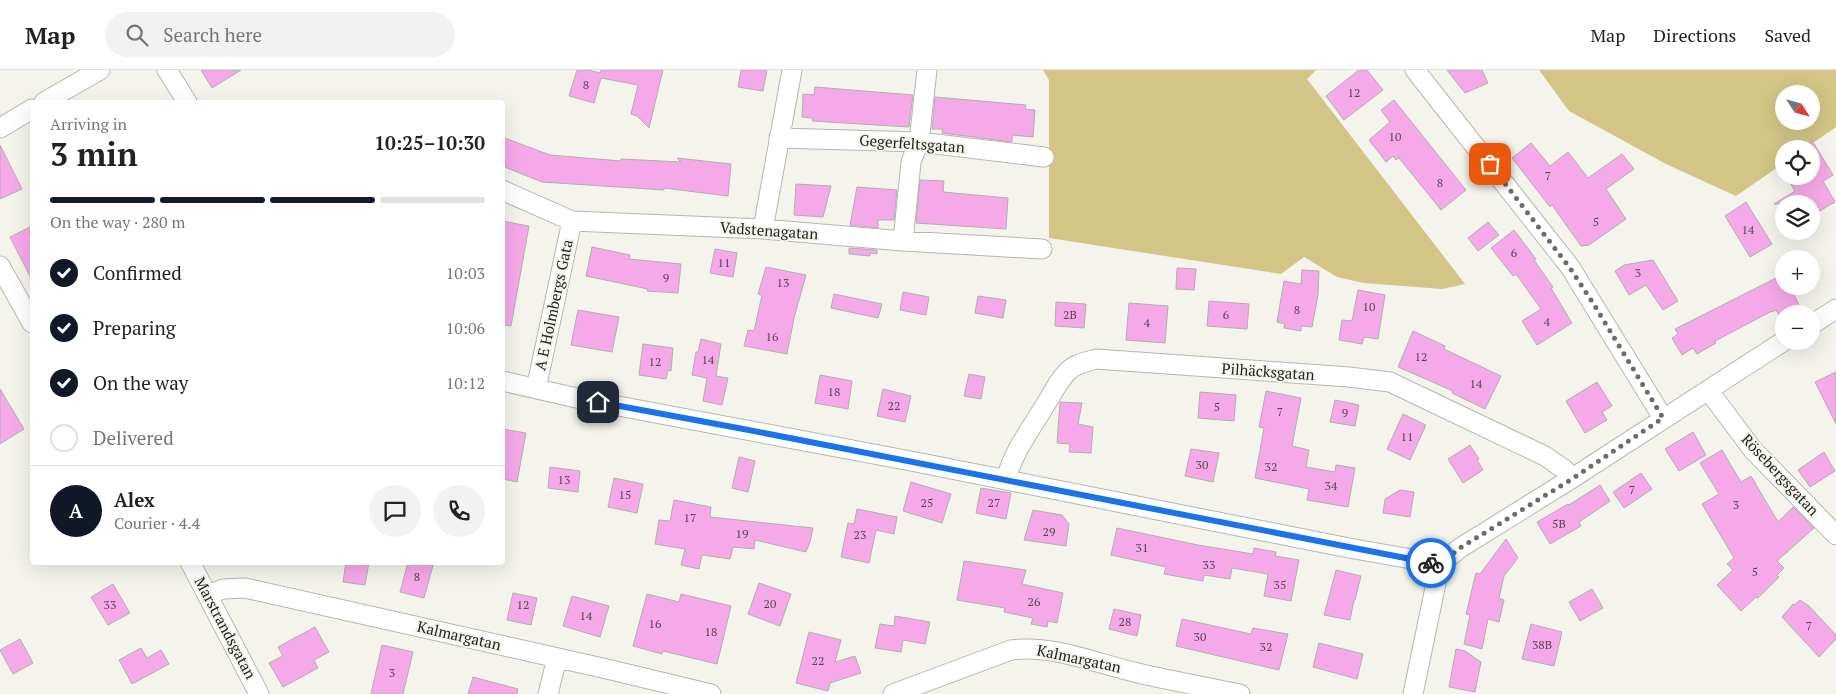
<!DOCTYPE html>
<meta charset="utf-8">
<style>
body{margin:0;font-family:"PT Serif",serif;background:#f2f2f2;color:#222;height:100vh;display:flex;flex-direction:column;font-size:19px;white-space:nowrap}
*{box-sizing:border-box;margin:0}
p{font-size:16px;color:#767676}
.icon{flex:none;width:28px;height:28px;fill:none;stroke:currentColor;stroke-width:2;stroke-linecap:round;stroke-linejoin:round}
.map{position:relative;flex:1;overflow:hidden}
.panel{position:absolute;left:30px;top:30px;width:475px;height:465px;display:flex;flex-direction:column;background:#fff;border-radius:5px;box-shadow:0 5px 20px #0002}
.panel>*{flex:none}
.needle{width:32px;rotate:126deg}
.controls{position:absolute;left:1775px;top:15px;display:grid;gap:10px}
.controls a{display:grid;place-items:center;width:45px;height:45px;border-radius:50%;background:#fff;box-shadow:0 5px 20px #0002;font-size:25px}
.pin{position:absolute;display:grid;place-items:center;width:42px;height:42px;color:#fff;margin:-21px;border-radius:10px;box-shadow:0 2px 8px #0006}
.courier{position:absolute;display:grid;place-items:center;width:50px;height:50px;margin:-25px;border:4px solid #1a73e8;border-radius:50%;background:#fff;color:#222;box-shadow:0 1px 6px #0007}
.head em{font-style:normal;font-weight:700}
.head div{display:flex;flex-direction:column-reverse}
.head{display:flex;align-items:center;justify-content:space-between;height:85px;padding:0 20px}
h1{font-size:32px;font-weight:700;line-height:38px}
.bar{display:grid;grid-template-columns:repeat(4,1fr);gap:8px 5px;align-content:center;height:60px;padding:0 20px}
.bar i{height:6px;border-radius:4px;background:#e0e0e0}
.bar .current{background:#111827}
.bar p{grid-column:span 4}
.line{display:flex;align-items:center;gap:12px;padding:0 20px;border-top:1px solid #e0e0e0}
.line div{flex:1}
.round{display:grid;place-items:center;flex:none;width:52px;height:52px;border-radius:26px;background:#f2f2f2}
ol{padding:0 20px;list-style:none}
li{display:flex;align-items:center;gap:15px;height:55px}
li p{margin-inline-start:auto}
li .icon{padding:5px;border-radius:50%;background:#111827;color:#fff;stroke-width:4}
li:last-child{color:#767676}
li i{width:28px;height:28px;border:2px solid #e0e0e0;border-radius:50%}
header{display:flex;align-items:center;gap:30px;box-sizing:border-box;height:70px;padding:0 25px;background:#fff;border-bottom:1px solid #e0e0e0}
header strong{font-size:24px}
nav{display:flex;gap:28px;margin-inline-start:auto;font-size:18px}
.search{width:350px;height:45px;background:#f2f2f2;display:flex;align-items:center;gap:12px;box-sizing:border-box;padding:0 18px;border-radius:28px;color:#767676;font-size:19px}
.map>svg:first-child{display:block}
.green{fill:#d2c585;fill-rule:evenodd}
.building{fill:#f6a9e8;stroke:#b3adb1}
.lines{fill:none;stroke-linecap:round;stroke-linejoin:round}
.minor-casing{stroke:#b7b6b0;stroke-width:21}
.minor{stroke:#fff;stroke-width:19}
.done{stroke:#6d6c68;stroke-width:5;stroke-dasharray:0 9}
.route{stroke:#1a73e8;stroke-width:6}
.labels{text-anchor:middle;stroke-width:4;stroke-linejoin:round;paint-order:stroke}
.number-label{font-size:12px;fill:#584553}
.street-label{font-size:15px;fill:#242421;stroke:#f4f3ec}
</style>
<header>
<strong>Map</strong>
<div class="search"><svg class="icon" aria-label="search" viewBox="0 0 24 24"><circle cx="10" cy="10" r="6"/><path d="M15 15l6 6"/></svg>Search here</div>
<nav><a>Map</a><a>Directions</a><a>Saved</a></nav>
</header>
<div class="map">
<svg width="1836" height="624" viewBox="0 0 1836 624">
<rect width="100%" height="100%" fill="#f4f3ec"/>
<!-- green -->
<path class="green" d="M1043 0H1316L1307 9 1465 214 1442 219 1364 213 1337 207 1304 187 1281 204 1049 168V10Z
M1539 0H1836V57L1804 79H1784V93L1736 126 1666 94 1569 41ZM1784 24H1811V51H1784Z"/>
<!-- building -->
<path class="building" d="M201 0H241L212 18Z
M577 0H589L600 3 601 0H663L649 58 637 46 631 44 638 15 601 8 594 33 569 26Z
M741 0H767L763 21 738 17Z
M1359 0H1367L1383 20 1344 50 1326 26Z
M1447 0H1482L1488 13 1465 23Z
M815 17 913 25 909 57 812 51 813 48 802 47 803 24 814 25Z
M935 27 1026 35 1025 39 1035 40 1033 67 1012 65V72L942 63 943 59H932Z
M1394 30 1466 120 1441 140 1399 88 1396 90 1393 86 1386 92 1369 70 1390 52 1381 40Z
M502 67 550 85 621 91V89L681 92 677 88 731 94 728 126 664 118V120L542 112 502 96Z
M1811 69 1833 105 1823 111 1835 132 1811 146V134H1774L1795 121 1786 106H1811Z
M1531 73 1550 96 1568 82 1588 108 1622 84 1634 99 1606 119 1626 149 1589 175 1581 176 1552 135 1550 137 1512 88Z
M0 75 22 119 0 129Z
M920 110 944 111 943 122 1008 128 1006 159 916 153Z
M796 114 831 116 823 147 794 145Z
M857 117 897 120 894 150H878V158L850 155Z
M1746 132 1772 174 1750 187 1725 146Z
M502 151 529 156 511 256 502 255Z
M1488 152 1499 165 1478 181 1468 168Z
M32 156V210L10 167Z
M1514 160 1536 189 1534 190 1553 217 1551 218 1572 253 1537 275 1522 251 1541 239 1516 204 1513 206 1491 178Z
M592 177 630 185 629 189 681 194 678 223 647 221 648 219 586 206Z
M849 178 877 180V184L870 183V186L849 184Z
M715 179 737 183 733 207 710 203Z
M1653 190 1678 231 1663 240 1646 215 1629 225 1615 201 1624 195Z
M766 197 806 205 794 248 787 284 744 276 748 260 754 261 762 225 758 224Z
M1177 198 1196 199 1194 220 1176 219Z
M1302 200 1319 201 1318 225 1312 257 1301 256V261L1284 258 1285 254 1277 252 1284 211 1301 214Z
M1784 204V216H1790L1799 235 1779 245 1776 240 1772 242V241L1715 271 1716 273 1697 284 1693 278 1682 285 1672 268 1678 264 1675 259Z
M1358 220 1385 225 1378 269 1364 267 1362 274 1339 270 1342 250 1352 251Z
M903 222 929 227 926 245 900 240Z
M834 224 882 234 878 248 831 238Z
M978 226 1006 230 1003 248 975 243Z
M1209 231 1249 234 1247 259 1207 256Z
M1056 232 1086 234 1084 258 1055 256Z
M1129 233 1168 236 1165 273 1126 270Z
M578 240 619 247 612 282 571 275Z
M1413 261 1445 276 1444 279 1501 306 1485 339 1452 323 1453 321 1398 297Z
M701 269 721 274 716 306 728 308 722 335 703 331 707 308 692 305 696 282H698Z
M643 274 673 278 671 301 668 300 666 309 639 305Z
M1836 302V354L1815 312Z
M969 304 985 307 981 329 964 326Z
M820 305 852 311 848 339 815 333Z
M1597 312 1612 336 1602 342 1607 350 1585 363 1566 331Z
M0 319 24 359 0 374Z
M883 319 911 326 905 352 877 346Z
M1266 321 1301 328 1292 376 1309 380 1306 397 1335 402 1336 395 1355 398 1348 437 1307 430 1309 419 1255 408 1264 358 1259 357Z
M1200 322 1236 325 1234 351 1198 348Z
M1335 330 1359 335 1355 356 1330 352Z
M1060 332 1082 333 1078 354 1093 357 1091 383 1069 382 1070 374 1057 373Z
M1403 344 1426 355 1410 390 1387 379Z
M502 359 526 363 517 412 502 409Z
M1693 362 1706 385 1679 401 1665 379Z
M1470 375 1479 389 1477 390 1483 400 1463 413 1448 389Z
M1191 379 1219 383 1213 412 1185 406Z
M1722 380 1741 412 1751 406 1778 452 1793 437 1814 458 1777 491 1784 498 1777 505 1779 507 1758 528 1756 527 1741 541 1717 515 1733 500 1727 494 1734 488 1702 434 1719 424 1700 393Z
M1824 382 1835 401 1810 417 1798 400Z
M739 387 755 391 748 422 732 418Z
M550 397 580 401 578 422 548 418Z
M1641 403 1652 419 1624 438 1613 422Z
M614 408 643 414 637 443 608 437Z
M911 412 951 424 942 453 903 441Z
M1600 415 1610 431 1579 452 1581 456 1550 474 1537 452 1568 434 1569 435Z
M981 418 1011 423 1006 449 976 443Z
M1400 420 1414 422 1410 447 1383 443 1385 429Z
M674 430 711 437 710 447 813 458 810 472 806 482 755 470 754 479 733 477 730 489 702 485 699 499 681 495 685 479 655 474 659 450 670 451Z
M857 439 897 447 894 464 876 460 869 493 841 487 848 453 854 454Z
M1033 440 1062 445 1069 454 1066 476 1024 470Z
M1117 458 1198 475 1253 484 1254 478 1276 482 1275 486 1299 490 1291 531 1264 526 1268 504 1232 498 1230 509 1204 505 1203 511 1164 504 1166 497 1111 485Z
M1506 469 1518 488 1504 506 1499 528 1504 530 1499 552 1488 549 1482 579 1464 574 1470 545 1466 544 1476 503 1480 504Z
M964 491 1026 500 1022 514 1063 523 1057 553 1048 551 1047 557 1031 554 1033 548 1004 542 1005 538 957 530Z
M346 492H369L365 515 343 512Z
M408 492H434L424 528 400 522Z
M1336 500 1361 506 1355 530H1354L1350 550 1324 545Z
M759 513 791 524 780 556 748 544Z
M113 514 130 543 108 555 91 527Z
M1592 519 1603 538 1580 551 1569 532Z
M513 523 537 528 531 555 507 550Z
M647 524 679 532 681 524 731 536 717 594 663 581 662 584 633 576Z
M572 526 609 536 600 567 563 556Z
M1800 530 1809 536 1836 565V569L1819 587 1782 547 1793 534 1794 535Z
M1114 539 1141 545 1137 566 1109 559Z
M895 546 930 552 925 574 903 570 901 582 875 578 880 554 894 556Z
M1182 549 1251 564 1253 558 1288 564 1279 600 1176 576Z
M1531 554 1562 562 1554 596 1522 589Z
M315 557 329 582 314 590 318 598 283 617 269 593 283 586 278 577Z
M809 562 841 570 835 592 855 586 861 603 830 613 828 621 796 613Z
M20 569 33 593 13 604 0 580Z
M1319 573 1363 584 1357 609 1313 597Z
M382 575 413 582 403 624H371Z
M141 578 147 588 161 580 169 594 132 614 119 590Z
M1456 579 1465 581 1481 592 1475 622 1449 617Z
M473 607 518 619 517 624H468Z"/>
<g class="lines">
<defs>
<path id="minor" d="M167 0 187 32
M1415 0 1570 197 1663 348
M44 32 100 0
M0 58 32 39
M779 68 919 72 1044 87
M502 120 572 151 763 159 903 171 1042 179
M763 159 792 0
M903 171 911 92 919 72 927 0
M0 196 32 253
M1811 255 1836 239
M502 311 581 329 916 392 1349 478 1440 494
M536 319 572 151
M1708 320 1753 380 1836 465
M1006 410C1012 384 1030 360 1044 337 1051 326 1058 311 1068 301 1075 294 1086 292 1096 289L1349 307 1390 312 1545 386 1565 400 1571 409
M190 492 259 624
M208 525 223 519 245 518 607 599 711 624
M548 624 557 588
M893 624 1011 580C1053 574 1097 594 1138 603 1172 611 1206 617 1240 624
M1413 624 1440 494 1460 478 1571 409 1784 271"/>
</defs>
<!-- minor casing -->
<use href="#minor" class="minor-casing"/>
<!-- minor -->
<use href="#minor" class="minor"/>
</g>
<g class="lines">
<!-- done -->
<path class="done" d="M1431 493 1440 494 1460 478 1572 409 1663 348 1593 233 1570 198 1490 94"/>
<!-- route -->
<path class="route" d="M598 332 738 358 1431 493"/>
</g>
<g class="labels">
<!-- number labels -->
<g class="number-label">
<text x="586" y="19">8</text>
<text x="1354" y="27">12</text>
<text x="1395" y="71">10</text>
<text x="1548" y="110">7</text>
<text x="1440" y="117">8</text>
<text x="1596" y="156">5</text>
<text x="1748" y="164">14</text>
<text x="1514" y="187">6</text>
<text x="724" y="197">11</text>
<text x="1638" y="207">3</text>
<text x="666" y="212">9</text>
<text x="783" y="217">13</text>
<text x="1369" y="241">10</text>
<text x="1297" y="244">8</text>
<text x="1070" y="249">2B</text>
<text x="1226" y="249">6</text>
<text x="1547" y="256">4</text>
<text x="1147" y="257">4</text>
<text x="772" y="271">16</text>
<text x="1421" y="291">12</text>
<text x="708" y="294">14</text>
<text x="655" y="296">12</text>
<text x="1476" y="318">14</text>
<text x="834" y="326">18</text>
<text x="894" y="340">22</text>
<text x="1217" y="341">5</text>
<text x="1280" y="346">7</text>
<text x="1345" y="347">9</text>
<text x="1407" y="371">11</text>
<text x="1202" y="399">30</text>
<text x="1271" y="401">32</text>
<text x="564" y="414">13</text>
<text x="1331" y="420">34</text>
<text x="1632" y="424">7</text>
<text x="625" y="429">15</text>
<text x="927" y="437">25</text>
<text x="994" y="437">27</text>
<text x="1736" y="439">3</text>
<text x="690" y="452">17</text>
<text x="1559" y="458">5B</text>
<text x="1049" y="466">29</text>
<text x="742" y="468">19</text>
<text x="860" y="469">23</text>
<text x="1142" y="482">31</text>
<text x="1209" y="499">33</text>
<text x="1755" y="506">5</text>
<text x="417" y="511">8</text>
<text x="1280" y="519">35</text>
<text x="1034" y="536">26</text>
<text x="770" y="538">20</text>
<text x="110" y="539">33</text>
<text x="523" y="539">12</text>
<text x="586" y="550">14</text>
<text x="1125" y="556">28</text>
<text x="655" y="558">16</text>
<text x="1809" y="560">7</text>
<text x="711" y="566">18</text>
<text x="1200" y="571">30</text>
<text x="1542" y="579">38B</text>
<text x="1266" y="581">32</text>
<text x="818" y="595">22</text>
<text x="392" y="607">3</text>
</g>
<!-- street labels -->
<g class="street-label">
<text transform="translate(912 74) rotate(4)" y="5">Gegerfeltsgatan</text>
<text transform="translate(769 161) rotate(4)" y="5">Vadstenagatan</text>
<text transform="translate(554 235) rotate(-78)" y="5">A E Holmbergs Gata</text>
<text transform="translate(1268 302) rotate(4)" y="5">Pilhäcksgatan</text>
<text transform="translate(1780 405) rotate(47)" y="5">Rösebergsgatan</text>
<text transform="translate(225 558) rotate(62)" y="5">Marstrandsgatan</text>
<text transform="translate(459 566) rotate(13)" y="5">Kalmargatan</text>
<text transform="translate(1079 589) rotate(12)" y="5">Kalmargatan</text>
</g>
</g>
</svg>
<div class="controls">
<a><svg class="needle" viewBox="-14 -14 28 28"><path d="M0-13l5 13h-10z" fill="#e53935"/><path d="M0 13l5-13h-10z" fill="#767676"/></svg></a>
<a><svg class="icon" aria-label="locate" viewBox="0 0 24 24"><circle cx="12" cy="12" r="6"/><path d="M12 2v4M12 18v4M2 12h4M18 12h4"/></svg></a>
<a><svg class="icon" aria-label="layers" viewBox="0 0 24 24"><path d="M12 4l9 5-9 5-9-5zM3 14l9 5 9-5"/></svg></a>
<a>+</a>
<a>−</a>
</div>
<div class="pin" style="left:1490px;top:94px;background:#ea580c"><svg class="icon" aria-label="bag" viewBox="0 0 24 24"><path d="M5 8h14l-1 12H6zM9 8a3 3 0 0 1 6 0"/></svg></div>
<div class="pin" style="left:598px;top:332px;background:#1f2937"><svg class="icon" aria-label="home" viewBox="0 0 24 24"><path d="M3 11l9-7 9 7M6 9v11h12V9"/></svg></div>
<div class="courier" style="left:1431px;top:493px"><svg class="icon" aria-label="bike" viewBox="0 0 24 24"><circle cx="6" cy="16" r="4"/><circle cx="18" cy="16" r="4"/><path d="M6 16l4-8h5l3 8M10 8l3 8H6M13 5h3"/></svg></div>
<section class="panel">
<div class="head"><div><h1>3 min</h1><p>Arriving in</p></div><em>10:25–10:30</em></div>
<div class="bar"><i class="current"></i><i class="current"></i><i class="current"></i><i></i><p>On the way · 280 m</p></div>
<ol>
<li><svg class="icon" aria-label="check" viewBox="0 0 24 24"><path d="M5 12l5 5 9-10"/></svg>Confirmed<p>10:03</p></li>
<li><svg class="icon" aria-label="check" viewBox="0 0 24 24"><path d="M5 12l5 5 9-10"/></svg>Preparing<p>10:06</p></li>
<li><svg class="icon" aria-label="check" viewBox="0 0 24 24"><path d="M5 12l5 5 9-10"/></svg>On the way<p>10:12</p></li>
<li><i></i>Delivered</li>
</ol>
<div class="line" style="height:90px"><b class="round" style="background:#111827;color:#fff">A</b><div><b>Alex</b><p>Courier · 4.4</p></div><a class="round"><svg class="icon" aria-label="chat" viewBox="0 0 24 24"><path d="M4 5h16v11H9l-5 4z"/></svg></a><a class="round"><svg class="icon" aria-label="phone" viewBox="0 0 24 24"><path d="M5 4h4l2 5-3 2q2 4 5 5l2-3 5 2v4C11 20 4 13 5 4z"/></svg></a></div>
</section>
</div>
